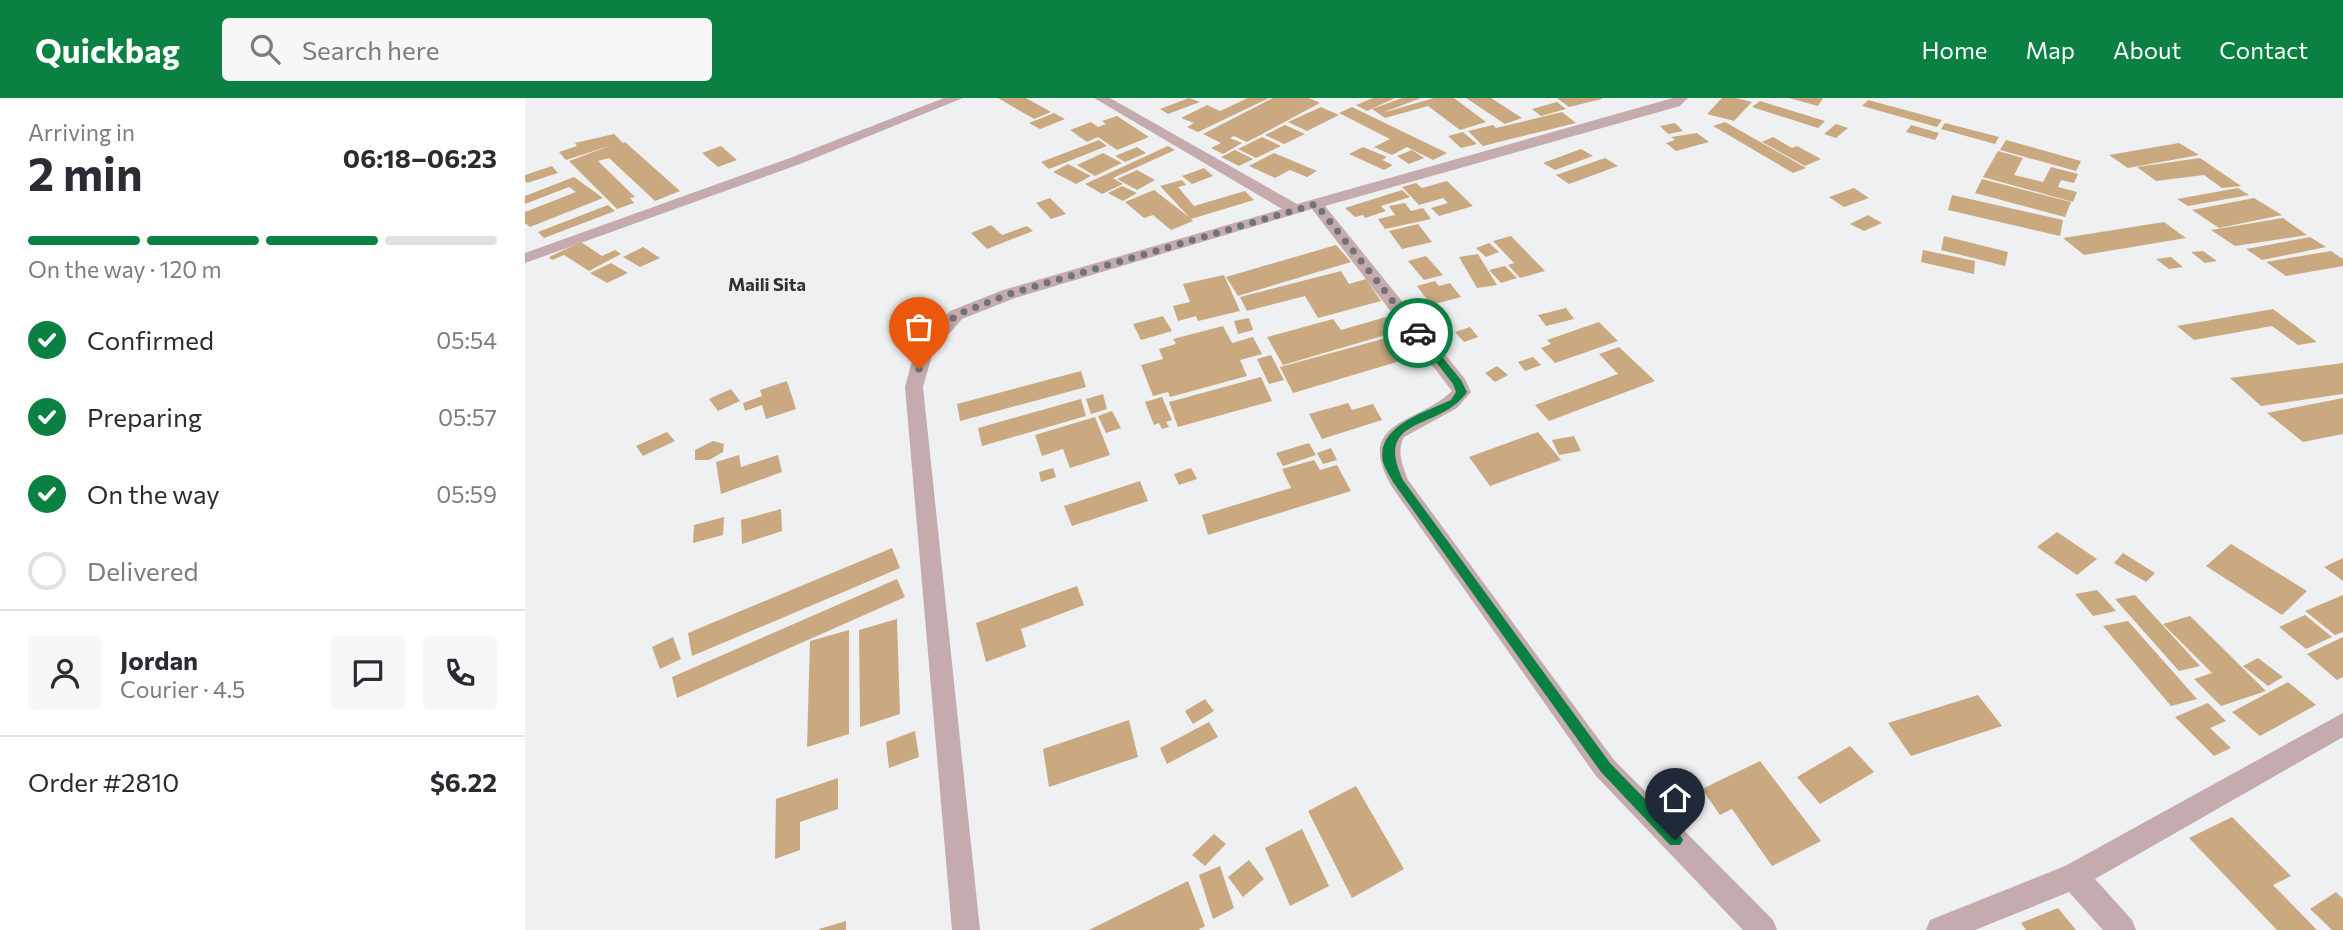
<!DOCTYPE html>
<meta charset="utf-8">
<style>
body{margin:0;font-family:Commissioner,sans-serif;background:#f7f7f7;color:#2b2b33;height:100vh;display:flex;flex-direction:column;font-size:26px;white-space:nowrap}
*{box-sizing:border-box;margin:0}
p{font-size:23px;color:#7c7c81}
.icon{flex:none;width:38px;height:38px;fill:none;stroke:currentColor;stroke-width:2;stroke-linecap:round;stroke-linejoin:round}
.map{position:relative;flex:1;overflow:hidden}
.drawer{display:flex;flex-direction:column;background:#fff;width:525px}
.drawer>*{flex:none}
.pin{position:absolute;display:grid;place-items:center;width:60px;height:60px;color:#fff;margin:-72px -30px;border-radius:50% 50% 50% 0;rotate:-45deg;box-shadow:0 0 7px #0007}
.pin .icon{rotate:45deg}
.courier{position:absolute;display:grid;place-items:center;width:70px;height:70px;margin:-35px;border:5px solid #0b8043;border-radius:50%;background:#fff;color:#222;box-shadow:0 2px 9px #0007}
.overview em{font-style:normal;font-weight:700}
.overview div{display:flex;flex-direction:column-reverse}
.overview{display:flex;align-items:center;justify-content:space-between;height:119px;padding:0 28px}
h1{font-size:46px;font-weight:700;line-height:52px}
.bar{display:grid;grid-template-columns:repeat(4,1fr);gap:10px 7px;align-content:center;height:84px;padding:0 28px}
.bar i{height:9px;border-radius:5px;background:#e1e1e2}
.bar .on{background:#0b8043}
.bar p{grid-column:span 4}
.line{display:flex;align-items:center;gap:18px;padding:0 28px;border-top:2px solid #e1e1e2}
.line div{flex:1}
.round{display:grid;place-items:center;flex:none;width:74px;height:74px;border-radius:7px;background:#f7f7f7}
ol{padding:0 28px;list-style:none}
li{display:flex;align-items:center;gap:21px;height:77px}
li p{margin-inline-start:auto}
li .icon{padding:7px;border-radius:50%;background:#0b8043;color:#fff;stroke-width:4}
li:last-child{color:#7c7c81}
li i{width:38px;height:38px;border:4px solid #e1e1e2;border-radius:50%}
header{display:flex;align-items:center;gap:42px;box-sizing:border-box;height:98px;padding:0 35px;background:#0b8043;color:#fff}
header strong{font-size:33px}
nav{display:flex;gap:38px;margin-inline-start:auto;font-size:24px}
.search{width:490px;height:63px;background:#f7f7f7;display:flex;align-items:center;gap:18px;box-sizing:border-box;padding:0 24px;border-radius:7px;color:#7c7c81;font-size:26px}
main{display:flex;flex:1;min-height:0}
.map>svg:first-child{display:block}
.building{fill:#caa980}
.lines{fill:none;stroke-linecap:round;stroke-linejoin:round}
.minor{fill:#c5abad;fill-rule:evenodd}
.route{fill:#0b8043}
.done{stroke:#727374;stroke-width:7;stroke-dasharray:0 12.6}
.labels{text-anchor:middle;stroke-width:5;stroke-linejoin:round;paint-order:stroke}
.far-quarter-label{font-size:18px;font-weight:bold;fill:#2f3030;stroke:#eff0f1}
</style>
<header>
<strong>Quickbag</strong>
<div class="search"><svg class="icon" aria-label="search" viewBox="0 0 24 24"><circle cx="10" cy="10" r="6"/><path d="M15 15l6 6"/></svg>Search here</div>
<nav><a>Home</a><a>Map</a><a>About</a><a>Contact</a></nav>
</header>
<main>
<section class="drawer">
<div class="overview"><div><h1>2 min</h1><p>Arriving in</p></div><em>06:18–06:23</em></div>
<div class="bar"><i class="on"></i><i class="on"></i><i class="on"></i><i></i><p>On the way · 120 m</p></div>
<ol>
<li><svg class="icon" aria-label="check" viewBox="0 0 24 24"><path d="M5 12l5 5 9-10"/></svg>Confirmed<p>05:54</p></li>
<li><svg class="icon" aria-label="check" viewBox="0 0 24 24"><path d="M5 12l5 5 9-10"/></svg>Preparing<p>05:57</p></li>
<li><svg class="icon" aria-label="check" viewBox="0 0 24 24"><path d="M5 12l5 5 9-10"/></svg>On the way<p>05:59</p></li>
<li><i></i>Delivered</li>
</ol>
<div class="line" style="height:126px"><a class="round"><svg class="icon" aria-label="person" viewBox="0 0 24 24"><circle cx="12" cy="8" r="4"/><path d="M4 21q1-7 8-7t8 7"/></svg></a><div><b>Jordan</b><p>Courier · 4.5</p></div><a class="round"><svg class="icon" aria-label="chat" viewBox="0 0 24 24"><path d="M4 5h16v11H9l-5 4z"/></svg></a><a class="round"><svg class="icon" aria-label="phone" viewBox="0 0 24 24"><path d="M5 4h4l2 5-3 2q2 4 5 5l2-3 5 2v4C11 20 4 13 5 4z"/></svg></a></div>
<div class="line" style="height:91px"><div>Order #2810</div><b>$6.22</b></div>
</section>
<div class="map">
<svg width="1818" height="832" viewBox="0 0 1818 832">
<rect width="100%" height="100%" fill="#eff0f1"/>
<!-- building -->
<path class="building" d="M473 0H501L526 14 509 21Z
M664 0 675 4 643 16 635 11Z
M723 0H744L673 34 662 29 669 25 656 20 682 7 695 13Z
M748 0H784L795 5 722 44 709 38 705 40 717 45 698 56 686 50 696 45 678 36Z
M848 0H870L842 13 831 7Z
M877 0H896L857 15 909 0H929L961 24 935 32 903 8 860 20 847 11Z
M941 0H966L997 20 980 26Z
M1032 0H1077V1L1044 9Z
M1197 0H1211L1227 4 1209 23 1182 16Z
M1264 0H1298L1293 8Z
M1343 2 1417 22 1412 29 1337 8Z
M1235 3 1300 23 1293 30 1227 9Z
M1032 4 1041 11 1016 18 1007 11Z
M796 9 814 17 782 33 763 24Z
M827 9 922 55 908 62 882 49 867 57 849 49 865 41 814 15Z
M1037 14 1051 25 958 48 943 33 968 27 971 30Z
M529 15 540 21 515 31 504 25Z
M592 18 624 39 592 52 573 39 562 44 545 32 566 24 573 29 581 26 577 23Z
M1200 24 1281 70 1268 75 1188 28Z
M1150 25 1158 33 1143 36 1135 28Z
M1420 25 1474 39 1470 46 1416 31Z
M1311 26 1323 30 1311 40 1299 36Z
M760 27 780 36 759 46 740 37Z
M1386 27 1414 35 1410 42 1381 34Z
M938 34 952 46 936 50 923 38Z
M1172 35 1184 44 1151 53 1141 45 1150 42 1146 39Z
M89 36 98 45 100 44 155 93 130 103 84 60 73 63 110 99 105 100 109 105 92 111 44 63 87 47 41 62 34 54 52 48 50 45Z
M737 39 756 48 731 60 713 51Z
M1248 39 1267 50 1272 48 1296 61 1280 68 1237 44Z
M574 42 582 48 524 71 516 64Z
M1481 42 1556 63 1551 73 1475 52Z
M1654 45 1674 57 1603 70 1584 57Z
M196 48 212 62 193 69 177 55Z
M643 48 650 52 588 80 598 86 577 96 560 86Z
M612 49 621 55 600 64 590 58Z
M838 49 862 59 857 62 868 67 859 72 824 56Z
M1056 51 1068 58 1030 72 1018 65Z
M710 52 728 61 714 68 696 59Z
M887 52 899 60 884 66 872 58Z
M1473 53 1498 60 1489 77 1518 84 1526 69 1553 76 1549 85 1536 82 1533 89 1552 94 1548 104 1458 79Z
M578 55 597 65 570 78 552 67Z
M749 55 792 73 782 79 765 72 750 80 724 68Z
M1080 60 1093 68 1044 86 1031 77Z
M1675 60 1716 88 1697 90 1679 77 1631 83 1612 69Z
M543 66 566 78 551 86 528 74Z
M27 68 33 75 2 85 0 82V77Z
M679 70 688 78 667 86 657 78Z
M612 72 630 82 612 92 592 81Z
M49 79 78 100 5 129 0 125V114L51 94 44 89 0 106V98Z
M1457 81 1546 104 1540 119 1450 95Z
M657 82 661 87 653 89 669 108 720 93 729 102 666 121 635 88Z
M922 83 948 108 914 118 906 110 923 105 918 100 894 107 877 89 891 85 897 90Z
M597 88 612 95 598 103 583 95Z
M1329 90 1344 100 1319 109 1304 99Z
M1713 90 1724 97 1663 108 1652 101Z
M629 92 664 119 668 123 646 132 628 117 619 120 600 104Z
M877 92 885 99 856 108 861 113 840 120 838 117 830 119 820 110Z
M1427 97 1538 122 1535 138 1423 112Z
M525 100 541 116 526 121 511 105Z
M1729 100 1757 117 1694 130 1667 112Z
M880 105 886 113 898 110 906 121 860 131 853 121 870 117 864 108Z
M83 107 90 113 19 140 13 134Z
M1343 117 1357 125 1339 133 1325 126Z
M1758 120 1782 137 1710 148 1686 132Z
M1639 124 1661 140 1559 157 1538 140Z
M893 126 907 144 877 151 864 133Z
M466 127 477 137 502 128 508 133 462 151 446 135Z
M986 138 1020 173 995 180 983 167 989 165 968 143Z
M1419 138 1483 154 1480 168 1416 152Z
M1785 139 1801 149 1737 162 1721 151Z
M56 144 77 158 90 152 96 156 64 173 39 157 27 162 24 159Z
M964 145 974 154 961 159 951 150Z
M811 147 826 164 713 198 701 179Z
M118 149 135 160 115 169 98 159Z
M1398 152 1450 163 1449 176 1396 164Z
M1678 153 1692 163 1680 165 1666 154Z
M1806 153 1818 161V168L1761 178 1741 164Z
M953 156 959 166 972 187 952 190 934 159Z
M901 158 918 177 899 182 883 163Z
M1646 159 1658 169 1644 171 1631 161Z
M86 165 103 175 82 185 65 175Z
M980 168 992 180 976 185 964 172Z
M816 173 824 186 841 181 856 203 793 220 780 198 722 213 715 199Z
M699 177 715 213 673 223 671 218 653 223 648 208 665 204 658 186Z
M910 183 914 188 925 185 936 199 906 207 892 188Z
M1041 210 1049 221 1021 228 1013 217Z
M1748 211 1792 244 1773 247 1747 228 1669 242 1652 228Z
M638 218 647 233 616 242 608 226Z
M861 219 871 234 758 267 742 239 808 221 816 232Z
M724 220 728 232 713 236 709 223Z
M1074 224 1093 243 1030 265 1016 250 1026 246 1022 242Z
M698 228 707 245 728 239 737 256 715 262 722 278 645 299 643 294 628 298 616 267 638 261 634 251 651 246 648 241Z
M945 229 953 239 939 244 930 234Z
M865 239 869 245 885 241 895 257 768 295 755 269Z
M1094 249 1130 283 1024 323 1010 307 1093 276 1074 256Z
M746 257 759 282 744 286 732 261Z
M1008 259 1016 267 1000 273 993 264Z
M1818 265V296L1736 308 1705 280Z
M972 268 983 277 970 284 960 275Z
M556 273 561 289 435 323 432 306Z
M736 279 747 303 653 329 644 304Z
M262 283 271 311 241 321 237 307 220 313 218 305 237 298 235 292Z
M206 291 215 303 193 313 184 301Z
M578 296 582 311 566 316 561 301Z
M637 299 647 322 641 324 644 329 637 331 634 325 629 327 620 304Z
M1818 300V336L1778 344 1742 315Z
M556 301 561 318 457 348 453 330Z
M823 305 827 312 848 306 857 322 797 341 784 316Z
M587 313 596 330 581 335 573 318Z
M570 319 585 357 545 370 538 351 517 358 510 337Z
M142 334 150 343 118 358 111 348Z
M1013 334 1036 362 965 388 944 359Z
M1049 338 1056 353 1034 357 1027 342Z
M188 343 199 346 198 354 184 362H170V352Z
M784 345 791 357 758 368 751 355Z
M806 350 812 362 798 366 792 355Z
M214 357 216 369 253 357 257 374 196 396 191 364Z
M789 362 795 372 812 367 826 393 683 437 677 417 766 390 757 371Z
M528 370 531 379 516 384 514 374Z
M666 370 672 381 654 387 649 376Z
M615 383 623 403 547 428 539 408Z
M256 411 257 433 217 446 216 422Z
M199 419 198 437 168 445 169 427Z
M1532 434 1572 461 1552 477 1512 449Z
M1706 446 1782 493 1757 517 1681 468Z
M367 450 375 470 167 558 163 535Z
M1598 455 1630 475 1621 484 1589 465Z
M1818 460V483L1799 469Z
M372 481 380 499 152 600 147 579Z
M552 488 559 507 496 531 501 549 461 564 451 525Z
M1572 492 1591 513 1568 518 1550 496Z
M1610 497 1675 568 1654 573 1590 501Z
M1818 497V534L1810 537 1780 513Z
M1780 517 1807 539 1781 551 1754 529Z
M1665 518 1741 593 1696 608 1669 581 1687 575 1638 526Z
M372 521 375 616 335 629 334 532Z
M1603 523 1672 601 1646 608 1578 528Z
M324 532V636L282 649 285 543Z
M148 539 156 561 135 571 127 549Z
M1818 539V579L1812 582 1782 556Z
M1733 560 1758 579 1743 588 1718 568Z
M1763 584 1791 607 1735 638 1707 614Z
M1453 597 1477 628 1386 658 1363 625Z
M680 601 689 613 668 626 660 613Z
M1683 605 1701 623 1685 630 1706 650 1689 658 1650 619Z
M604 622 613 659 524 689 518 651Z
M684 624 693 639 642 666 635 650Z
M390 633 394 659 364 670 361 644Z
M1325 648 1349 674 1295 706 1272 679Z
M1235 663 1296 743 1247 768 1207 711 1195 717 1177 691Z
M313 680V711L275 724V752L250 761 251 701Z
M831 688 879 771 827 800 783 713Z
M1707 719 1766 778 1748 787 1792 832H1752L1664 740Z
M777 731 804 788 765 808 740 750Z
M689 736 701 746 680 768 667 757Z
M724 762 739 781 718 799 703 779Z
M695 768 709 810 688 821 674 777Z
M663 783 680 828 673 832H564Z
M1811 794 1818 801V832H1807L1785 811Z
M1533 810 1551 832H1501L1496 825Z
M321 823V832H294V831Z"/>
<g class="lines">
<!-- minor -->
<path class="minor" d="M419 0H438L275 66 0 165V155L265 60Z
M569 0H585L772 106 1148 0H1163L1155 8 800 108 940 281 946 294 932 310 879 339C871 353 878 368 883 382L1089 662 1248 822 1252 832H1218L1071 678 867 389C828 322 893 326 927 293L787 111 490 200 437 221 408 254 398 289 455 832H427L380 289 390 252 425 213 478 192 757 111Z
M1818 615V639L1570 781 1607 822 1611 832H1578L1544 794 1450 832H1401L1405 822 1540 768Z"/>
</g>
<!-- route -->
<path class="route" d="M890 233H896L936 282 942 294C916 333 847 317 878 382L1085 665 1155 737 1158 742 1155 747H1145L1076 674 868 384C865 378 860 371 858 364 850 328 901 314 926 302L931 294 928 286 890 237Z"/>
<g class="lines">
<!-- done -->
<path class="done" d="M394 271 399 252 431 217 484 196 791 106 893 235"/>
</g>
<g class="labels">
<!-- far-quarter labels -->
<g class="far-quarter-label">
<text x="242" y="193">Maili Sita</text>
</g>
</g>
</svg>
<div class="pin" style="left:394px;top:271px;background:#ea580c"><svg class="icon" aria-label="bag" viewBox="0 0 24 24"><path d="M5 8h14l-1 12H6zM9 8a3 3 0 0 1 6 0"/></svg></div>
<div class="pin" style="left:1150px;top:742px;background:#1f2937"><svg class="icon" aria-label="home" viewBox="0 0 24 24"><path d="M3 11l9-7 9 7M6 9v11h12V9"/></svg></div>
<div class="courier" style="left:893px;top:235px"><svg class="icon" aria-label="car" viewBox="0 0 24 24"><path d="M5 17H2v-5l4-1 3-4h7l3 4 3 1v5h-3M9 17h6M6 11h13"/><circle cx="7" cy="17" r="2"/><circle cx="17" cy="17" r="2"/></svg></div>
</div>
</main>
